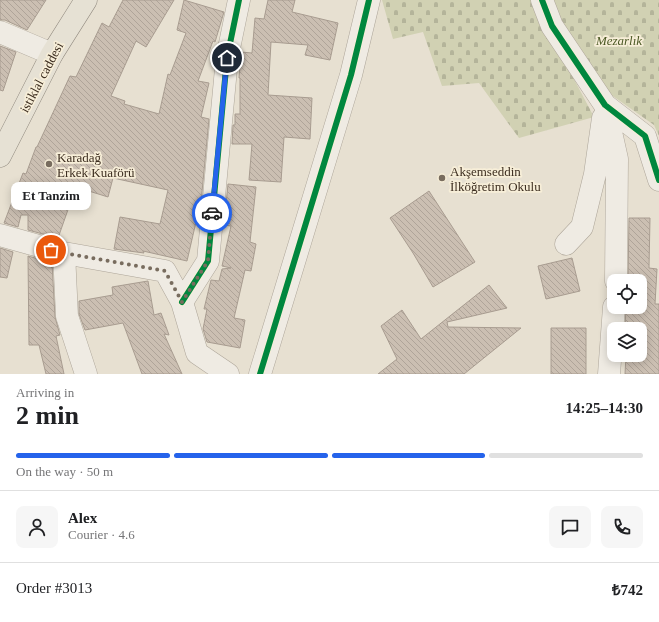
<!DOCTYPE html>
<meta charset="utf-8">
<style>
body{margin:0;font-family:"Times New Roman",serif;background:#f6f6f6;color:#202124;height:100vh;display:flex;flex-direction:column;font-size:15px;white-space:nowrap}
*{box-sizing:border-box;margin:0}
p{font-size:13px;color:#757577}
.icon{flex:none;width:22px;height:22px;fill:none;stroke:currentColor;stroke-width:2;stroke-linecap:round;stroke-linejoin:round}
.map{position:relative;height:374px;overflow:hidden}
.details{display:flex;flex-direction:column;background:#fff;flex:1}
.details>*{flex:none}
.buttons{position:absolute;left:607px;top:274px;display:grid;gap:8px}
.buttons a{display:grid;place-items:center;width:40px;height:40px;border-radius:8px;background:#fff;box-shadow:0 2px 10px #0003;font-size:20px}
.pin{position:absolute;display:grid;place-items:center;width:34px;height:34px;color:#fff;margin:-17px;border:2px solid #fff;border-radius:50%;box-shadow:0 1px 4px #0007}
.courier{position:absolute;display:grid;place-items:center;width:40px;height:40px;margin:-20px;border:3px solid #2563eb;border-radius:50%;background:#fff;color:#222;box-shadow:0 1px 5px #0007}
.bubble{position:absolute;height:28px;border-radius:8px;background:#fff;box-shadow:0 2px 10px #0003;font-size:13px;font-weight:600;line-height:28px;text-align:center}
.summary em{font-style:normal;font-weight:600}
.summary div{display:flex;flex-direction:column-reverse}
.summary{display:flex;align-items:center;justify-content:space-between;height:68px;padding:0 16px}
h1{font-size:26px;font-weight:600;line-height:30px}
.bar{display:grid;grid-template-columns:repeat(4,1fr);gap:6px 4px;align-content:center;height:48px;padding:0 16px}
.bar i{height:5px;border-radius:3px;background:#e0e0e0}
.bar .active{background:#2563eb}
.bar p{grid-column:span 4}
.line{display:flex;align-items:center;gap:10px;padding:0 16px;border-top:1px solid #e0e0e0}
.line div{flex:1}
.round{display:grid;place-items:center;flex:none;width:42px;height:42px;border-radius:8px;background:#f6f6f6}
.map>svg:first-child{display:block}
.cemetery{fill:url(#cemetery-stones)}
.building{fill:url(#building-back-hatch);stroke:#a89c90}
.lines{fill:none;stroke-linecap:round;stroke-linejoin:round}
.minor-casing{stroke:#ada599;stroke-width:23}
.major-casing{stroke:#928b80;stroke-width:23}
.minor{stroke:#efebe3;stroke-width:22}
.major{stroke:#e6e1d4;stroke-width:22}
.cycleway-casing{stroke:#f7eed8;stroke-width:8}
.cycleway{stroke:#00873e;stroke-width:6}
.done{stroke:#786c5e;stroke-width:4;stroke-dasharray:0 7.2}
.route{stroke:#2563eb;stroke-width:5}
.poi-dot{fill:#786c5e;stroke:#f7eed8;stroke-width:1.5}
.labels{text-anchor:middle;stroke-width:3.5;stroke-linejoin:round;paint-order:stroke}
.park-label{font-size:13px;font-style:italic;fill:#4d5a26;stroke:#f7eed8}
.street-label{font-size:13px;fill:#3d2e20;stroke:#f7eed8}
.poi-label{font-size:13px;fill:#3d2e20;stroke:#f7eed8;text-anchor:start}
</style>
<div class="map">
<svg width="659" height="374" viewBox="0 0 659 374">
<defs>
<pattern id="cemetery-stones" width="16" height="16" patternUnits="userSpaceOnUse"><rect width="16" height="16" fill="#d1d1b3"/><path d="M2 7V4a2 2 0 0 1 4 0v3zM10 15v-3a2 2 0 0 1 4 0v3z" fill="#b4b49a"/></pattern>
<pattern id="building-back-hatch" width="6" height="6" patternUnits="userSpaceOnUse"><rect width="6" height="6" fill="#cbbfb2"/><path d="M-1 5l2 2M0 0l6 6M5-1l2 2" fill="none" stroke="#afa499"/></pattern>
</defs>
<rect width="100%" height="100%" fill="#e7e0d1"/>
<!-- cemetery -->
<path class="cemetery" d="M382 0H534L548 30 594 117 519 138 479 83 442 86 423 32 393 39Z
M549 0H659V136L654 125 600 87Z"/>
<!-- building -->
<path class="building" d="M0 0H46L27 30 5 20H0Z
M123 0H174L146 47 136 41 111 96 125 101 124 104 159 114 168 74 170 75 186 33 177 30 184 0 224 12 215 42 213 41 198 81 209 83 201 117 209 119 199 223 196 222 187 261 143 251 144 253 114 249 120 217 160 224 168 190 113 178 108 197 76 187 58 238 28 230V215H21L18 227 4 223 23 173 26 174 36 147H37L70 76 76 77 102 23 109 27Z
M268 0H295L292 12 338 23 330 60 305 55 308 45 271 42 268 95 312 98 310 139 284 137 281 182 249 180 252 144H232L233 125H235V114H240V78H239L241 52 252 53 255 18 264 19Z
M0 46 16 52 3 91 0 90Z
M228 184 256 187 250 242 256 244 251 271 245 270 234 318 245 320 240 348 207 342 203 329 207 309H204L211 280 219 281 222 269 231 268 222 266 231 226 224 225Z
M429 191 475 262 433 287 413 253 390 218Z
M629 218H650L649 268 657 269 655 304H659V374H625L626 355H640V329H625L626 307H640V281H628Z
M0 248 13 252 7 278 0 277Z
M28 256 52 263 55 317 60 335 56 336 64 374H46L39 345H29Z
M572 258 580 291 546 299 538 266Z
M148 281 154 315 161 313 169 335 164 334 182 374H142L123 323 85 330 79 314V301L113 295 112 287Z
M489 285 507 308 447 322 448 327 521 328 464 374H378L397 359 381 326 402 310 421 339Z
M551 328H586V374H551Z"/>
<g class="lines">
<defs>
<path id="minor" d="M542 0 552 26 605 105 645 136 659 180
M0 32 52 54
M605 105 617 159 616 281
M0 235 64 253 165 271 182 302 197 353 228 374
M566 244 582 227 595 174 603 118
M64 253 67 316 86 374
M182 302 208 261 227 58 239 0
M260 374 351 75 369 0
M609 374 614 307"/>
<path id="major" d="M0 156 52 54 86 0"/>
</defs>
<!-- minor casing -->
<use href="#minor" class="minor-casing"/>
<!-- major casing -->
<use href="#major" class="major-casing"/>
<!-- minor -->
<use href="#minor" class="minor"/>
<!-- major -->
<use href="#major" class="major"/>
<defs>
<path id="cycleway" d="M542 0 552 26 605 105 645 136 659 180
M182 302 208 261 227 58 239 0
M260 374 351 75 369 0"/>
</defs>
<!-- cycleway casing -->
<use href="#cycleway" class="cycleway-casing"/>
<!-- cycleway -->
<use href="#cycleway" class="cycleway"/>
</g>
<g class="lines">
<!-- done -->
<path class="done" d="M51 250 64 253 165 271 182 302 208 261 212 213"/>
<!-- route -->
<path class="route" d="M212 213 227 58"/>
</g>
<!-- markers -->
<g class="poi-dot">
<circle cx="49" cy="164" r="4"/>
<circle cx="442" cy="178" r="4"/>
</g>
<g class="labels">
<!-- park labels -->
<g class="park-label">
<text x="619" y="45">Mezarlık</text>
</g>
<!-- street labels -->
<g class="street-label">
<text transform="translate(41 77) rotate(-62)" y="5">istiklal caddesi</text>
</g>
<!-- poi labels -->
<g class="poi-label">
<text x="57" y="162">Karadağ<tspan x="57" dy="15">Erkek Kuaförü</tspan></text>
<text x="450" y="176">Akşemseddin<tspan x="450" dy="15">İlköğretim Okulu</tspan></text>
</g>
</g>
</svg>
<div class="buttons">
<a><svg class="icon" aria-label="locate" viewBox="0 0 24 24"><circle cx="12" cy="12" r="6"/><path d="M12 2v4M12 18v4M2 12h4M18 12h4"/></svg></a>
<a><svg class="icon" aria-label="layers" viewBox="0 0 24 24"><path d="M12 4l9 5-9 5-9-5zM3 14l9 5 9-5"/></svg></a>
</div>
<div class="pin" style="left:51px;top:250px;background:#ea580c"><svg class="icon" aria-label="bag" viewBox="0 0 24 24"><path d="M5 8h14l-1 12H6zM9 8a3 3 0 0 1 6 0"/></svg></div>
<div class="pin" style="left:227px;top:58px;background:#1f2937"><svg class="icon" aria-label="home" viewBox="0 0 24 24"><path d="M3 11l9-7 9 7M6 9v11h12V9"/></svg></div>
<div class="courier" style="left:212px;top:213px"><svg class="icon" aria-label="car" viewBox="0 0 24 24"><path d="M5 17H2v-5l4-1 3-4h7l3 4 3 1v5h-3M9 17h6M6 11h13"/><circle cx="7" cy="17" r="2"/><circle cx="17" cy="17" r="2"/></svg></div>
<div class="bubble" style="left:11px;top:182px;width:80px">Et Tanzim</div>
</div>
<section class="details">
<div class="summary"><div><h1>2 min</h1><p>Arriving in</p></div><em>14:25–14:30</em></div>
<div class="bar"><i class="active"></i><i class="active"></i><i class="active"></i><i></i><p>On the way · 50 m</p></div>
<div class="line" style="height:72px"><a class="round"><svg class="icon" aria-label="person" viewBox="0 0 24 24"><circle cx="12" cy="8" r="4"/><path d="M4 21q1-7 8-7t8 7"/></svg></a><div><b>Alex</b><p>Courier · 4.6</p></div><a class="round"><svg class="icon" aria-label="chat" viewBox="0 0 24 24"><path d="M4 5h16v11H9l-5 4z"/></svg></a><a class="round"><svg class="icon" aria-label="phone" viewBox="0 0 24 24"><path d="M5 4h4l2 5-3 2q2 4 5 5l2-3 5 2v4C11 20 4 13 5 4z"/></svg></a></div>
<div class="line" style="height:52px"><div>Order #3013</div><b>₺742</b></div>
</section>
